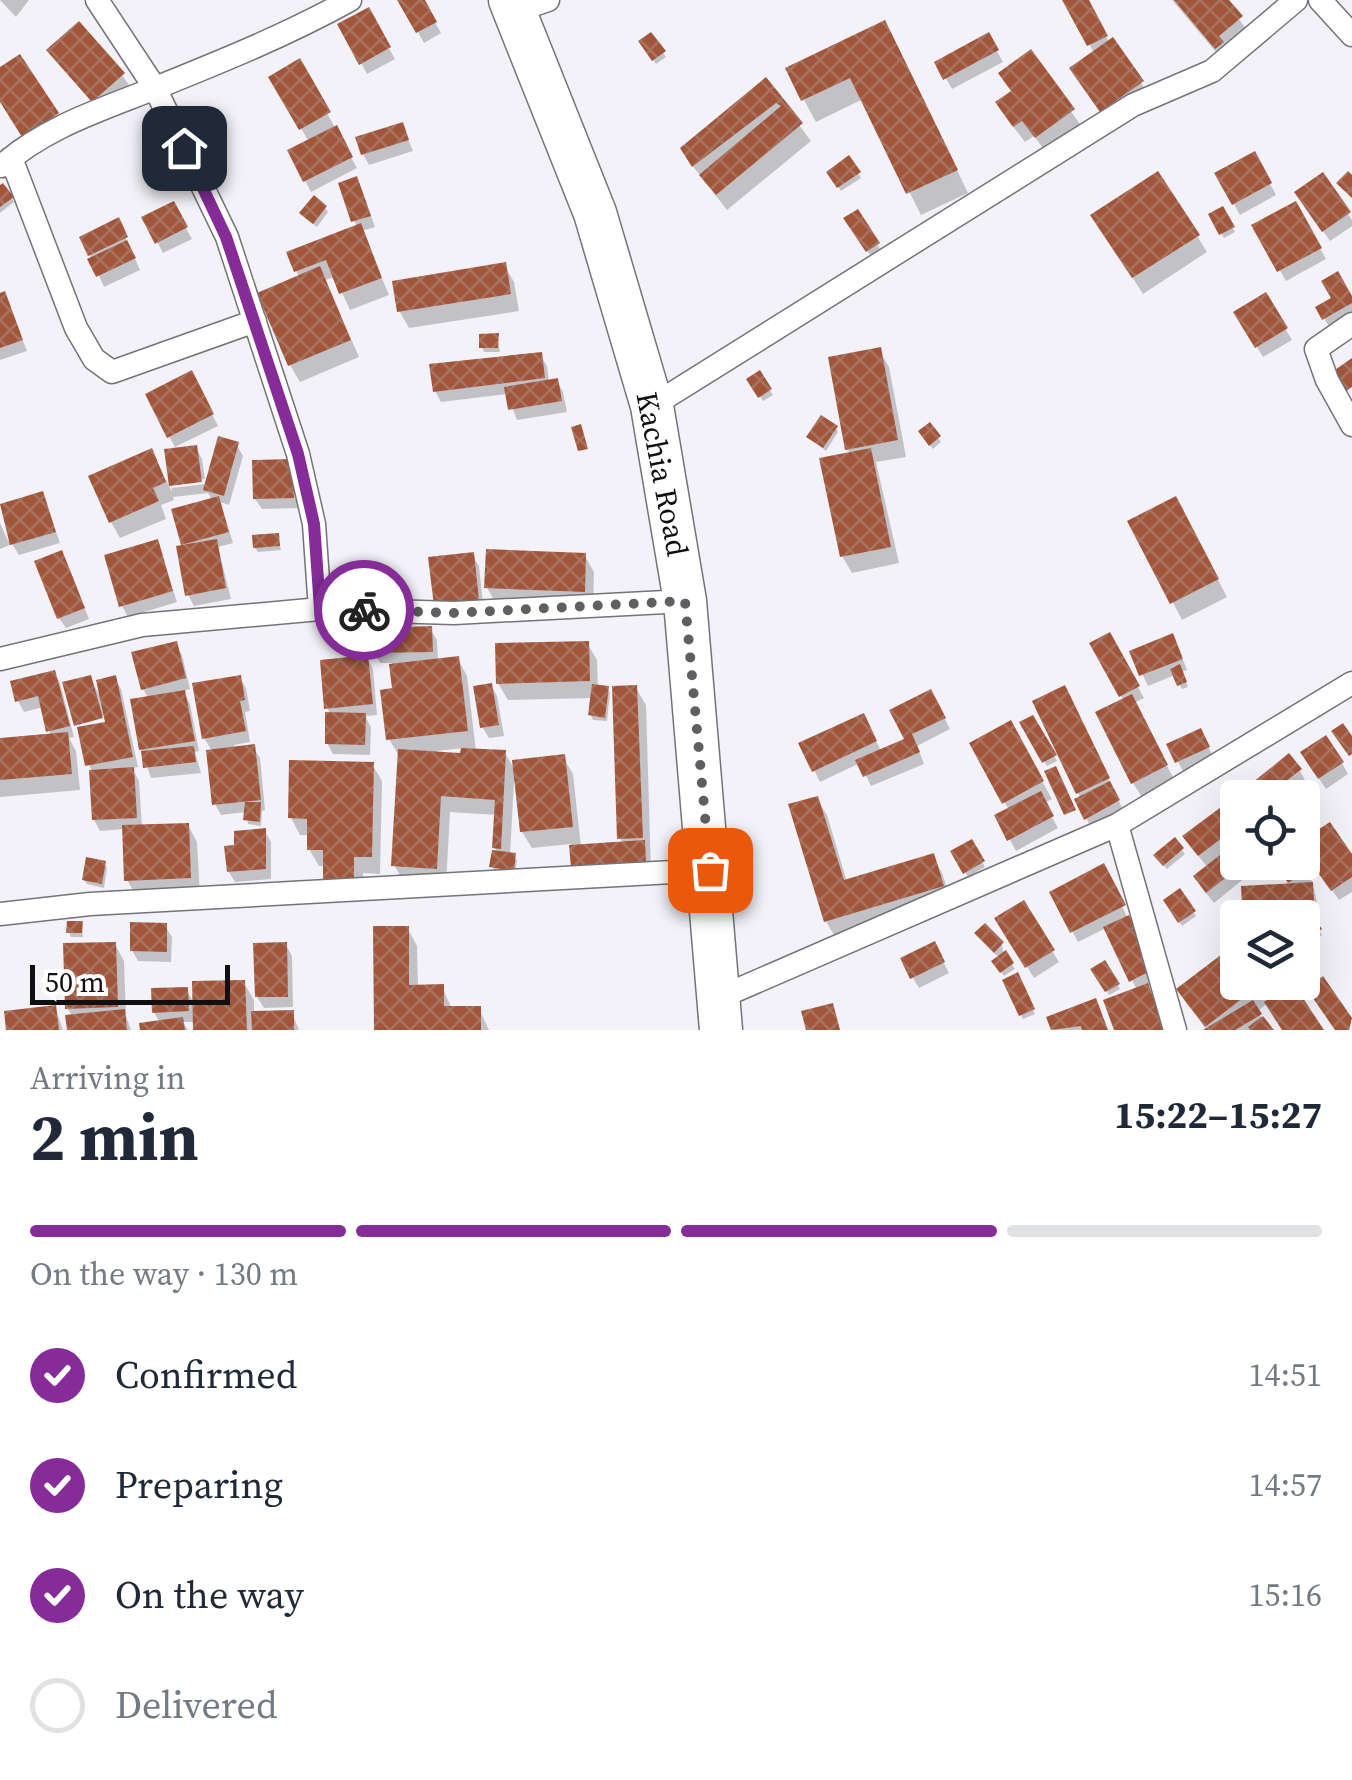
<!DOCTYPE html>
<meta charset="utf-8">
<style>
body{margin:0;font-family:"Source Serif 4",serif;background:#f6f6f7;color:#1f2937;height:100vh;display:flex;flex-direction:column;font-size:38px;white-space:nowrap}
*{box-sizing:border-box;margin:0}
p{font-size:32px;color:#747a83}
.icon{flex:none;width:55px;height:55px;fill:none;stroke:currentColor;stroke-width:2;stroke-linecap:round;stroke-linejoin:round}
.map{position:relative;height:1030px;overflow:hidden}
.sheet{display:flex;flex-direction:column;background:#fff;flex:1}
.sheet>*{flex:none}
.tools{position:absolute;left:1220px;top:780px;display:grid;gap:20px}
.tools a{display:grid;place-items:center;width:100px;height:100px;border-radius:10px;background:#fff;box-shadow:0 10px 40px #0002;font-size:50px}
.scale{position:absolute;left:30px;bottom:25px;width:200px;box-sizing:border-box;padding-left:10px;border:5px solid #101012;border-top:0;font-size:28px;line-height:35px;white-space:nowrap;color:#101012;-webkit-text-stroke:8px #fff;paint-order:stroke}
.pin{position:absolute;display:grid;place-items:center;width:85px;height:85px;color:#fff;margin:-42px;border-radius:20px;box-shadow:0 5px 15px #0006}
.courier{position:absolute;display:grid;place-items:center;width:100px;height:100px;margin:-50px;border:8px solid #852c99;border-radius:50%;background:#fff;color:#222;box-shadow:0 2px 12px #0007}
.overview em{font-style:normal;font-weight:700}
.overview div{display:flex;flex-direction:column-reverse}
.overview{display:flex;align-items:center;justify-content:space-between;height:170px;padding:0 30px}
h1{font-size:65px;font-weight:700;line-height:75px}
.bar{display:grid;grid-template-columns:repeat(4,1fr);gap:15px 10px;align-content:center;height:120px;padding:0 30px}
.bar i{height:12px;border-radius:8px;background:#e0e1e3}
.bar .selected{background:#852c99}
.bar p{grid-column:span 4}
ol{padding:0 30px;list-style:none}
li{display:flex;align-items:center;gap:30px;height:110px}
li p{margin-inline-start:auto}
li .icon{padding:10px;border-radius:50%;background:#852c99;color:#fff;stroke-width:4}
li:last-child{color:#747a83}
li i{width:55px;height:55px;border:5px solid #e0e1e3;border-radius:50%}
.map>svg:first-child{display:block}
.shadow{fill:#0003;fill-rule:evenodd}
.building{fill:url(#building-cross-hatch)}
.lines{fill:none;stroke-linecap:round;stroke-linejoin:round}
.street-casing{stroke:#737378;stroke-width:25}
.highway-casing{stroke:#737378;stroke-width:45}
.street{stroke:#fff;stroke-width:22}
.highway{stroke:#fff;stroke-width:42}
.done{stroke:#5f5f62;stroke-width:10;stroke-dasharray:0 18}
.route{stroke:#852c99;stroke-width:12}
.labels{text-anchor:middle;stroke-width:8;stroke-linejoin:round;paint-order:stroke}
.street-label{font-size:30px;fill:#101012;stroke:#fff}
</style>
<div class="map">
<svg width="1352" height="1030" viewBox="0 0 1352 1030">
<defs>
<pattern id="building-cross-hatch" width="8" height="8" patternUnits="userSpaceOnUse" patternTransform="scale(2.5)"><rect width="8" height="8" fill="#a1563b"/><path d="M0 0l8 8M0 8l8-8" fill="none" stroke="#a87360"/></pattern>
</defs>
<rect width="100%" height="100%" fill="#f2f2f8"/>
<!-- shadow -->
<path class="shadow" d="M0 0H29L16 17Z
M400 0H422L441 33 424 43Z
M1065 0H1086L1109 42 1112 40 1148 93 1108 121 1078 79 1094 53Z
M1172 0H1226L1250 35 1226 64Z
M368 11 395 59 367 74 341 25Z
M651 35 666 57 656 64 641 42Z
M988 36 1003 62 952 89 937 63Z
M897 45 968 193 921 215 863 99 816 122 804 100Z
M49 51 122 75 129 85 99 111Z
M1030 53 1082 127 1047 154 1034 136 1025 142 1008 120 1012 93Z
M299 62 357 168 311 192 290 151 309 142 272 78Z
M766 81 811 141 727 210 692 165Z
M402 125 413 151 369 165 363 154Z
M1254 154 1276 195 1240 215 1217 174Z
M849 159 861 178 841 191 829 172Z
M1322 176 1352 220V226L1330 241 1304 204Z
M341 184 362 190 375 227 362 231 389 295 350 310 335 277 325 280 359 357 300 382 290 365 300 278 296 271 357 228Z
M3 186 14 202 0 213V188Z
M173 204 192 239 163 253 145 218Z
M1295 204 1326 259 1286 281 1255 226Z
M325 208 328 212 317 227 305 218Z
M1222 209 1235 232 1224 238 1211 215Z
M857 212 880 249 870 255 847 219Z
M118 221 140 270 104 287 82 238Z
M1103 232 1197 236 1207 252 1143 294Z
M504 265 514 282 519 311 409 328 400 312 395 283Z
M4 294 27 351 0 360V295Z
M1265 295 1292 340 1263 357 1236 313Z
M1352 301V317L1331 330 1318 308Z
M497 336 500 352H484L482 347Z
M879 350 889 367 906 457 876 462 899 563 852 573 842 556 851 454 847 449Z
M540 355 547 366 549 382 557 381 563 392 567 412 517 420 507 394 441 402 435 391Z
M759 374 773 395 763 401 749 380Z
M197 384 218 426 175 447 169 436Z
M930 426 941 442 933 449 923 436Z
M836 428 838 432 826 451 809 437Z
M237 445 243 456 229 505 220 502 233 543 218 547 231 599 194 606 188 595 184 547 174 510 212 500 208 493 173 497 174 500 161 505 166 519 120 538 111 522 160 468 172 492 167 451 196 448 202 459 205 479 172 483V488L206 484Z
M297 472 299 508 262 509 255 499Z
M42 494 60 543 19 555 12 544 0 549V523L8 541 11 540Z
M1185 516 1227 597 1182 620 1131 522Z
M277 535 281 550 258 552 255 548Z
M157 542 177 602 128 617 122 606Z
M472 555 479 566 484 612 443 616Z
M585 556 594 572 593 608 497 605 487 588Z
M67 564 89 619 66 628 59 618Z
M430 629 437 640 438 661 458 659 467 676 476 751 505 753 516 772 563 757 573 774 581 847 623 844 620 838 636 688 646 705 651 873 573 867 571 844 532 848 522 832 517 781H514L510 855 517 860 515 874 495 871 492 867 498 853 495 848 497 815 450 812 446 885 404 882 394 865 399 756 389 739 395 690 392 663H380L374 652ZM463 748V756L437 754V751Z
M1109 635 1144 698 1134 703 1176 783 1143 799 1133 783 1124 701 1093 644Z
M587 643 597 660 598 688 608 689 610 693 607 721 593 720 591 715 593 698 508 700 498 683Z
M175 644 182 655 190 689 183 691 190 704 199 751 195 752 201 773 151 778 141 749 149 699 143 689Z
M1178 647 1187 670 1182 672 1188 687 1182 689 1175 675 1148 686 1132 652Z
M367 658 373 669 377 715 365 716 371 727 370 755 333 754 327 743 331 715 327 708Z
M54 672 60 683 74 737 69 738 76 751 80 790 0 797V740L51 736 43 707 24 712 18 701Z
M90 678 100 696 115 678 121 689 138 767 132 768 139 781 142 827 188 825 197 842 200 895 137 897 127 880 124 829 100 831 94 820 92 773 77 727 107 723 106 715 76 723Z
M240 678 246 688 250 711 245 712 250 742 234 745V749L253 747 260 758 265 810 262 811 261 826 248 824 246 812 221 815 215 804 212 751 204 738Z
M491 685 497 696 504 736 489 738 483 728Z
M937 703 950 729 917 746 924 764 871 786 860 763 820 782 802 745 869 727 881 751 907 740Z
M1074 705 1124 812 1092 829 1077 801 1081 799 1078 793Z
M1032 718 1057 761 1047 766 1022 723Z
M1010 723 1052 799 1044 803 1058 828 1016 851 997 816 1009 810 972 744Z
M1206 742 1214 759 1184 773 1170 746Z
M1342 763 1348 774 1326 789 1309 764Z
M372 764 382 781 380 874 363 873 362 895H336L326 878V866H319L309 849 310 835H300L291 818Z
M1300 771 1306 782 1286 798H1264Z
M817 799 827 815 847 882 933 856 942 873 952 903 835 937 826 921Z
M1238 819V841L1227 849 1246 877 1214 903 1202 888 1208 868 1192 848Z
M265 831 271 842V879L235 882 229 872Z
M1174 840 1185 854 1167 869 1159 860Z
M971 842 985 867 968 877 953 852Z
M1307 854 1352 859V892L1339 900Z
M1276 862H1301L1312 881 1319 911 1306 912 1322 935 1314 941 1302 926V918H1297L1294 913 1251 915 1245 904 1292 886Z
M105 863 107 868 104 888 87 884 84 880Z
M1103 867 1158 981 1147 986 1165 1030H1117L1137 990 1106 928 1078 942 1052 893Z
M1180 892 1196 916 1182 926 1166 901Z
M1023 903 1059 962 1034 978 998 919Z
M81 924 83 937H71L69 932Z
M165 926 172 937 171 962 138 961 132 950Z
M985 926 1002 944 1003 951 1015 969 1004 976 997 966 999 958 980 938Z
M408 929 417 946 418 987H442L452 1009H479L489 1030H377Z
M115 944 124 961 126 1016 131 1030H69L73 1017 67 1008Z
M934 944 949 973 919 988 913 978Z
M286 945 292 956 293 1007 264 1008 257 997Z
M1104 963 1120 989 1109 995 1094 969Z
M1017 975 1035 1014 1023 1019 1005 981Z
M1238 982H1265L1274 998 1321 1030H1284L1267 1004 1257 1011 1271 1030H1207L1179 990Z
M244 983 254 1000V1013H292L299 1030H196L195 1022H183L188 1030H143L160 1023 154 1012 186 989 195 1005Z
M1095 1001 1108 1030H1054L1049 1018Z
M55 1007 63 1030H9Z"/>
<!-- building -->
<path class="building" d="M397 0H425L437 22 416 33Z
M1062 0H1089L1108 36 1087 46Z
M1174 0H1229L1243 16 1219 36 1224 42 1215 49Z
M369 7 391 47 359 65 337 24Z
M885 20 958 170 906 194 850 78 801 101 785 68Z
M79 21 125 73 92 102 46 50Z
M651 32 666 51 652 61 638 41Z
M989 32 999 50 943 80 934 62Z
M1113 37 1144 81 1100 112 1069 68Z
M1031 49 1075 109 1035 138 1022 121 1013 127 995 102 1011 91 998 73Z
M20 54 59 113 22 137 0 102V67Z
M300 58 331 112 299 130 268 77Z
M766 77 803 123 716 195 699 175 781 106 776 103 692 167 680 148Z
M403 122 409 140 361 155 355 137Z
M337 125 353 157 303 182 287 150Z
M1255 151 1272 183 1232 205 1214 173Z
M849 155 861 172 837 188 826 172Z
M1158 171 1200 235 1132 278 1090 215Z
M1348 171 1352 175V198L1336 183Z
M1323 172 1351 212 1322 232 1294 192Z
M357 176 371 216 351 222 338 183Z
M3 183 14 197 0 207V185Z
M314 195 327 206 313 224 299 213Z
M174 201 188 227 155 244 141 217Z
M1296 201 1322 248 1277 272 1251 225Z
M1223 206 1235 227 1219 235 1208 214Z
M858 209 880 243 866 252 843 218Z
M119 217 128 237 88 256 79 237Z
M361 223 382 278 339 294 326 260 294 272 286 252Z
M127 240 136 258 96 277 87 259Z
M506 262 511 294 397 312 392 281Z
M320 266 351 340 288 366 257 293Z
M1338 271 1352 296V303L1322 320 1315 307 1331 298 1321 281Z
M5 291 23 340 0 348V293Z
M1266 292 1288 328 1255 348 1233 312Z
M499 333 498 348H479V334Z
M881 347 898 440 845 450 828 357Z
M542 352 545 378 433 392 429 364Z
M1352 358V387L1345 392 1332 372Z
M192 370 214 414 167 438 145 394Z
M760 370 772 389 758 398 746 379Z
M558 378 562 401 508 410 504 387Z
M821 415 838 426 823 448 806 437Z
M930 422 941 436 929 446 918 431Z
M581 424 588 449 578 451 571 427Z
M218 436 239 442 224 496 203 490Z
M197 445 202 482 169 486 164 449Z
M152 448 166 482 153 488 159 501 109 523 88 476Z
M871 448 891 547 840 557 819 458Z
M292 459 294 498 253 499 252 460Z
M43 491 56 532 10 545 0 504Z
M219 496 229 532 181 545 171 509Z
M1176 496 1219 579 1170 604 1127 521Z
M279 533 280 546 253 548 252 535Z
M158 539 173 591 119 607 104 555Z
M217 539 226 588 185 596 176 546Z
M486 549 586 553 585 592 484 588Z
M62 550 85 608 57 619 34 561Z
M474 552 479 601 434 606 428 557Z
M432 626 433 652 372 653 371 628Z
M1110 632 1140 686 1119 697 1089 643Z
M1173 633 1183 659 1139 676 1129 651Z
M177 641 186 678 141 690 131 652Z
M589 641 590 681 496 684 495 643Z
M368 655 373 704 324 709 320 660Z
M459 656 468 731 386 740 380 690 392 688 389 664Z
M1180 664 1187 682 1177 686 1170 669Z
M55 670 70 726 46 732 38 696 15 702 10 681Z
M91 675 103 718 74 726 62 682Z
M116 675 133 757 85 766 77 727 105 722 96 680Z
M241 675 245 700 240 701 246 731 202 739 192 683Z
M492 683 499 725 480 728 473 686Z
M592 684 609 686 605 718 588 715Z
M637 685 643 838 617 839 612 686Z
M1065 685 1110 778 1076 794 1032 701Z
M931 689 946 718 912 734 920 752 863 777 855 760 904 739 889 710Z
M185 690 195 741 139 750 130 699Z
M1132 694 1168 765 1131 784 1095 712Z
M325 712 366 713 365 745 325 744Z
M864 713 877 741 812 772 798 743Z
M1033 715 1057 755 1042 763 1019 722Z
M1011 720 1044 781 1002 804 969 743Z
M1343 723 1352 736V754L1349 756 1331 731Z
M1201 728 1210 747 1175 763 1166 744Z
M68 732 72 774 0 780V738Z
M1326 735 1344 762 1318 779 1300 752Z
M255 744 261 800 212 805 206 750Z
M194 746 196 762 143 768 141 751Z
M461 748 506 750 501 849 492 848 495 800 441 796 437 869 391 866 398 749 460 753Z
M1289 753 1302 769 1264 798 1252 783Z
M565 754 573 827 520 832 512 760Z
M289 760 374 762 372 857H354V879H323V850H307V819L288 818Z
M1056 766 1076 810 1064 815 1044 771Z
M134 767 137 818 92 820 89 770Z
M1110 781 1120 800 1084 820 1074 799Z
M1041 791 1054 816 1007 841 994 815Z
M818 796 844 880 934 853 944 886 824 922 788 804Z
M245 802H261L260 822 243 820Z
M1228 802 1238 815V826L1198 856 1182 836Z
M1330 822 1352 854V877L1331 891 1302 850V840Z
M189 823 191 878 124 881 122 825Z
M266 828V869L227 872 224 846 234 845V831Z
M1175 837 1184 848 1163 866 1153 855Z
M972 839 985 861 963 874 950 851Z
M645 840 646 862 571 868 569 845Z
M1229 848 1242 865 1206 893 1193 876Z
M492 850 516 853 514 871 489 867Z
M86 857 106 861 102 884 82 880Z
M1274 862H1304L1308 869 1288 883Z
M1104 863 1126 905 1070 933 1049 892Z
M1313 882 1314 901 1242 905 1241 886Z
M1180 888 1196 911 1178 923 1163 900Z
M1024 900 1055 950 1025 968 994 918Z
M1305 906 1322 929 1309 938 1302 928V918L1292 915Z
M1129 915 1154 969 1129 982 1103 927Z
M67 921H83L82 933H66Z
M130 922 167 923V952L130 951Z
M985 923 1004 942 994 953 974 933Z
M373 926H409V985L444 984V1006H481V1030H374Z
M935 941 945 962 910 979 900 958Z
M116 942 118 1007 65 1009 63 943Z
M287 942 288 997H255L253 943Z
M1238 942V982H1264L1205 1027 1176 989Z
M1006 950 1014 963 1000 973 991 961Z
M1105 960 1120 984 1105 992 1090 969Z
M1018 972 1035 1009 1019 1016 1002 980Z
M1323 976 1352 1018 1349 1030H1335L1306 988Z
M245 980 247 1030H193L192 981Z
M1148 983 1165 1030H1114L1103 1000Z
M1293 983 1324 1030H1282L1264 1002Z
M188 987 189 1011 152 1013 151 988Z
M1096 998 1108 1030H1082L1081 1026 1051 1030 1046 1017Z
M1253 1000 1262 1014 1235 1030H1203Z
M833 1003 840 1030H806L801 1011Z
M56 1005 59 1030H6L4 1011Z
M125 1009 127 1030H67L65 1015Z
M294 1010V1030H252L251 1011Z
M1263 1016 1274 1030H1250L1248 1027Z
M183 1017 185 1030H140L139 1023Z"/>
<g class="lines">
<defs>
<path id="street" d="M97 0 155 88 227 237 298 454 314 524 320 609
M1320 0 1352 35
M516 11 548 0
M11 158 76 328 94 359 112 372 255 321
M2 166C43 128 103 109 153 89 220 62 287 35 350 0
M1352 324 1316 349 1327 380 1352 425
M652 406 1133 105 1212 71 1296 0
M0 659 142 625 320 609 454 613 685 601
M1117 825 1175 1030
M0 914 90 904 710 870
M721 997 1117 825 1352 683"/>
<path id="highway" d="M510 0 595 213 652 406 685 601 721 1030"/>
</defs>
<!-- street casing -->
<use href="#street" class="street-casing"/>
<!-- highway casing -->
<use href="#highway" class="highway-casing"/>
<!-- street -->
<use href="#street" class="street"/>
<!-- highway -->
<use href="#highway" class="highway"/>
</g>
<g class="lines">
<!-- done -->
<path class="done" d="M364 610 454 613 685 601 710 870"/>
<!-- route -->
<path class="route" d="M184 148 226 237 298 454 314 524 320 608 364 610"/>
</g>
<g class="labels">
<!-- street labels -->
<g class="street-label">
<text transform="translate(662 474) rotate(79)" y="10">Kachia Road</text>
</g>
</g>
</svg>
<div class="tools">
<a><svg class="icon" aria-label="locate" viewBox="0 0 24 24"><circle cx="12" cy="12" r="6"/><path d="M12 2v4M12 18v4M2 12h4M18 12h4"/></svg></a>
<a><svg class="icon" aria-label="layers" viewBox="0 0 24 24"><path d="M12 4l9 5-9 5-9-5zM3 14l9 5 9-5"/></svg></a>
</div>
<div class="scale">50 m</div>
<div class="pin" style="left:710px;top:870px;background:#ea580c"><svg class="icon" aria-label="bag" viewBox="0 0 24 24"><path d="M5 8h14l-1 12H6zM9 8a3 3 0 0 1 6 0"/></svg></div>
<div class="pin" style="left:184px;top:148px;background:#1f2937"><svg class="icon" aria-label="home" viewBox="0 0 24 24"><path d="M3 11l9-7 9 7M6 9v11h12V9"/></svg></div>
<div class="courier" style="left:364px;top:610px"><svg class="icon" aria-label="bike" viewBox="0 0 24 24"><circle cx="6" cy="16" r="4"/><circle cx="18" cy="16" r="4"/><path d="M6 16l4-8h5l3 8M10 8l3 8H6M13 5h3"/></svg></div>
</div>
<section class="sheet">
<div class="overview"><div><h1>2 min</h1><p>Arriving in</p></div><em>15:22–15:27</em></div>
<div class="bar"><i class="selected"></i><i class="selected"></i><i class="selected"></i><i></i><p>On the way · 130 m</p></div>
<ol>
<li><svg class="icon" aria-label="check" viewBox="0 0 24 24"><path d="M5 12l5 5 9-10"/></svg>Confirmed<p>14:51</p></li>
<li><svg class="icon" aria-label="check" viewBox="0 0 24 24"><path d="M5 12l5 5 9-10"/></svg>Preparing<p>14:57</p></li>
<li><svg class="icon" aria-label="check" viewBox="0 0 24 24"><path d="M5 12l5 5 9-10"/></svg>On the way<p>15:16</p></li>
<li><i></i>Delivered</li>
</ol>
</section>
